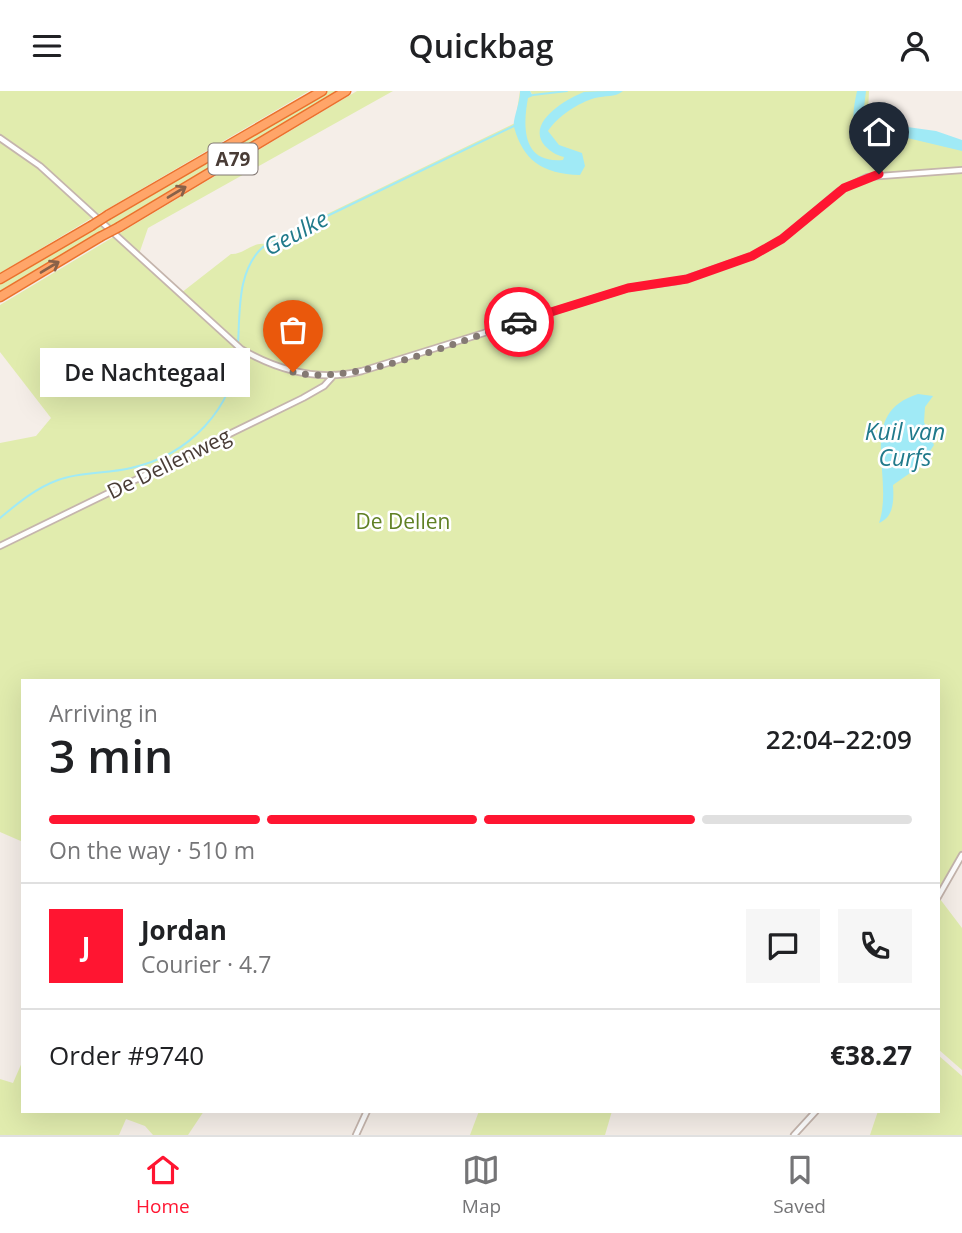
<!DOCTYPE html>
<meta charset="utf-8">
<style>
body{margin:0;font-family:"Open Sans",sans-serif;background:#f6f6f6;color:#202124;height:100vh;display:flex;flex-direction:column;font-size:26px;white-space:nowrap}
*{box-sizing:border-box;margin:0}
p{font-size:23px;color:#757577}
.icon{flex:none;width:38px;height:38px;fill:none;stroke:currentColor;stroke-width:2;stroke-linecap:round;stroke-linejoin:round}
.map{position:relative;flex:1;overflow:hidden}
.panel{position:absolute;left:21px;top:588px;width:919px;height:434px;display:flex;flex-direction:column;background:#fff;border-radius:0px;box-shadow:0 7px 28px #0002}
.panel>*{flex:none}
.pin{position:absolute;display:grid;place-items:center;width:60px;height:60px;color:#fff;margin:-72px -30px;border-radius:50% 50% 50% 0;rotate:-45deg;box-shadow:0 0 7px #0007}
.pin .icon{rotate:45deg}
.courier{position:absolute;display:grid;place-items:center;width:70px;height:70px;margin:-35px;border:5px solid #ff1531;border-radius:50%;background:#fff;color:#222;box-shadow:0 2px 9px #0007}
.bubble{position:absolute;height:49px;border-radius:0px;background:#fff;box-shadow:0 7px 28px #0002;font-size:23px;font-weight:600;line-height:49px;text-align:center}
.summary em{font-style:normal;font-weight:600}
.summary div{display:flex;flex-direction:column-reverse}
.summary{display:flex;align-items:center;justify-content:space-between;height:119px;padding:0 28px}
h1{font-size:46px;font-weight:600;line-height:52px}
.bar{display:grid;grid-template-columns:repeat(4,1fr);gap:10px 7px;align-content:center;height:84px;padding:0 28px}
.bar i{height:9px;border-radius:5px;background:#e0e0e0}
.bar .on{background:#ff1531}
.bar p{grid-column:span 4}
.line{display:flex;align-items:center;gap:18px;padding:0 28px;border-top:2px solid #e0e0e0}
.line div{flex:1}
.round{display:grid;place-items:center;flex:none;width:74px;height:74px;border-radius:0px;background:#f6f6f6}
header{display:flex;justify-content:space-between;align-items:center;height:91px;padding:0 28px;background:#fff;font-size:32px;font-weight:600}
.menu{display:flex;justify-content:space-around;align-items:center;height:98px;border-top:2px solid #e0e0e0;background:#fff;font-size:19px;color:#757577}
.menu a{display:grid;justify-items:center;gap:4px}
.menu .on{color:#ff1531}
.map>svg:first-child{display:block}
.green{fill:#e1ecae}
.water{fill:#a0eaf6}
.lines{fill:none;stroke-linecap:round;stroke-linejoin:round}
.stream{stroke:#a0eaf6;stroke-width:2}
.minor-casing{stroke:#c5b5ad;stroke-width:8}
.motorway-casing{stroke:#ea722d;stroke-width:11}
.minor{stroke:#fff;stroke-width:4.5}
.motorway{stroke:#ffa569;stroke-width:8}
.motorway-bridge-casing{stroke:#ea722d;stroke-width:11;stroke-linecap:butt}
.motorway-bridge{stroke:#ffa569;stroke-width:8}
.oneway{stroke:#896148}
.done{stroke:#857a74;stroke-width:7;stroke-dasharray:0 12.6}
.route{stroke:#ff1531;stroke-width:9}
.labels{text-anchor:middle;stroke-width:5;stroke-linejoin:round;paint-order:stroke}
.shield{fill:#fff;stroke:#807672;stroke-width:2}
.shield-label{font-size:19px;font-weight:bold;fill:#493c36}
.street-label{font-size:21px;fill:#493c36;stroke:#fff}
.park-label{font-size:21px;fill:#608024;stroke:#fff}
.water-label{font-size:23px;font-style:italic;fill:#207a8b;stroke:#fff}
</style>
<header><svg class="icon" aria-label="menu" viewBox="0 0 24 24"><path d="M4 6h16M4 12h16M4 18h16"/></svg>Quickbag<svg class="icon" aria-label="person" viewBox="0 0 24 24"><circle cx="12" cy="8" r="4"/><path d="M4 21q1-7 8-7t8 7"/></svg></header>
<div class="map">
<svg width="962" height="1044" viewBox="0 0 962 1044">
<rect width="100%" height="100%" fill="#f5eee8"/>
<!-- green -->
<path class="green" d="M0 0H309L97 124 32 65 0 45Z
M328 0H342L0 202V193Z
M357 0H393L148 137 139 163 181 202 231 163C244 164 252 151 265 153L515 32 520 0 532 3 530 0H869L868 22 874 34 962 50V76L886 83 962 81V759L938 801V590H23V751L0 741V352L36 345 51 327 0 261V214Z
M0 49 20 61 92 127 0 182Z
M940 808 962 837V979L938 958Z
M938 964 962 985V1044H870L878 1020H938Z
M23 969V1020H204L188 1044H153L145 1035 126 1028 119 1044H0V988L13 992Z
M479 1020H612L605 1044H470Z"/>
<!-- water -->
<path class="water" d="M520 0H530L533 5 528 7C523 34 521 73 563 69L564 66C556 64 551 61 545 55 525 32 566 8 584 1 595 0 611 0 623 0 614 7 606 4 595 7 578 12 558 25 548 40L559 54 582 62 585 75 580 84C542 83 523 69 514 36 512 29 521 10 520 0Z
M857 0H866L862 33 865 39 900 35 936 40 962 49V60L899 45 861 47C849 36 854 15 857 0Z
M918 303 933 305 925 316 924 331 934 354 920 375 893 394C894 409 894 426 879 432 895 385 855 323 918 303Z"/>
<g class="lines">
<!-- stream -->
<path class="stream" d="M533 4 567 0
M238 253C240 221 237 179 263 156L514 35
M0 427C18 412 36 397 58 389 81 380 107 383 131 377 189 364 234 318 238 259"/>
<defs>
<path id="minor" d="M0 47 40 75 241 258C279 280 319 291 362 280L628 197 679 190 752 165 782 148 839 100 867 86 962 79
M0 455 303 307 324 295 334 284
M938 806 962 764
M356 1044 367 1020
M794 1044 816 1020"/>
<path id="motorway" d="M108 124 322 0
M119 136 346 0
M0 188 91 135
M0 206 100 146"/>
</defs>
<!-- minor casing -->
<use href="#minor" class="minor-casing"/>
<!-- motorway casing -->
<use href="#motorway" class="motorway-casing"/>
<!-- minor -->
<use href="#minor" class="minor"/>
<!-- motorway -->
<use href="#motorway" class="motorway"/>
<defs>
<path id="motorway-bridge" d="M91 135 108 124
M100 146 119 136"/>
</defs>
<!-- motorway-bridge casing -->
<use href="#motorway-bridge" class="motorway-bridge-casing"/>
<!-- motorway-bridge -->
<use href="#motorway-bridge" class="motorway-bridge"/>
</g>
<!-- one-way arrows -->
<defs><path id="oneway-shaft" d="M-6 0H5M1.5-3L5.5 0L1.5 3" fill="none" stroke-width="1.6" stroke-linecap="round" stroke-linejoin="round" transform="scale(1.75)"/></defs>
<g class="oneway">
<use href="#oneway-shaft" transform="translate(177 101) rotate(-31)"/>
<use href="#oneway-shaft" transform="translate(50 176) rotate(-31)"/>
</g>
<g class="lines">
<!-- done -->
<path class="done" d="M293 281C352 296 460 249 519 231"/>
<!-- route -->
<path class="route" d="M519 231 628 197 687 188 752 165 782 148 844 97 879 83"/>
</g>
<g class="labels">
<!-- shield labels -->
<rect class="shield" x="208.5" y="52.5" width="49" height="31" rx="5"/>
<g class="shield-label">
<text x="233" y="75">A79</text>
</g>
<!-- street labels -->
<g class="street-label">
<text transform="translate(169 373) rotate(-26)" y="7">De Dellenweg</text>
</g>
<!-- park labels -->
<g class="park-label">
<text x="403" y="438">De Dellen</text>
</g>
<!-- water labels -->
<g class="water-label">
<text transform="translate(296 142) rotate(-28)" y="8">Geulke</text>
<text x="905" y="349">Kuil van<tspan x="905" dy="26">Curfs</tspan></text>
</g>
</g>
</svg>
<div class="pin" style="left:293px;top:281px;background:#ea580c"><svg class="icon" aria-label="bag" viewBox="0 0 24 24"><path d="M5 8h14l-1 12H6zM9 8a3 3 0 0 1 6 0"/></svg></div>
<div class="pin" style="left:879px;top:83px;background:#1f2937"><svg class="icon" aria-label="home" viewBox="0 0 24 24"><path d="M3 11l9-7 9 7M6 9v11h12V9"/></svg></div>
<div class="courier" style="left:519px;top:231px"><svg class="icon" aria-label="car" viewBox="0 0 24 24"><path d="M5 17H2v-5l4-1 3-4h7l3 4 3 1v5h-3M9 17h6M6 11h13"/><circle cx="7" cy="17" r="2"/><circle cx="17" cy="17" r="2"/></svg></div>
<div class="bubble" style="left:40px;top:257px;width:210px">De Nachtegaal</div>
<section class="panel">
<div class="summary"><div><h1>3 min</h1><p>Arriving in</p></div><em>22:04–22:09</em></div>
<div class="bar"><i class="on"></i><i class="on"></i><i class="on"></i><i></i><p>On the way · 510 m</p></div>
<div class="line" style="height:126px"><b class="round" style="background:#ff1531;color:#fff">J</b><div><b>Jordan</b><p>Courier · 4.7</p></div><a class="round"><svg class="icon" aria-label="chat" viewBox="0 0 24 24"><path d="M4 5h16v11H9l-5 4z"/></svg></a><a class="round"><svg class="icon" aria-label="phone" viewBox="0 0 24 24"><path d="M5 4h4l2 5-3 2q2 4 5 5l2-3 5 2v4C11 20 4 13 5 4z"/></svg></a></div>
<div class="line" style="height:91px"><div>Order #9740</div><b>€38.27</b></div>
</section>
</div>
<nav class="menu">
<a class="on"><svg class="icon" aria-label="home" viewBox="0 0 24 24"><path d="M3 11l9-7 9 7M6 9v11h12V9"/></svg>Home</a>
<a><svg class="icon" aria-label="map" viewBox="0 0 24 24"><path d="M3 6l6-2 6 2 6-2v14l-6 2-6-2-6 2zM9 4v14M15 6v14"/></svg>Map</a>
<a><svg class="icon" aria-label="saved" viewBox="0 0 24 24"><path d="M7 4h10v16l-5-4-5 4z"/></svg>Saved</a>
</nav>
